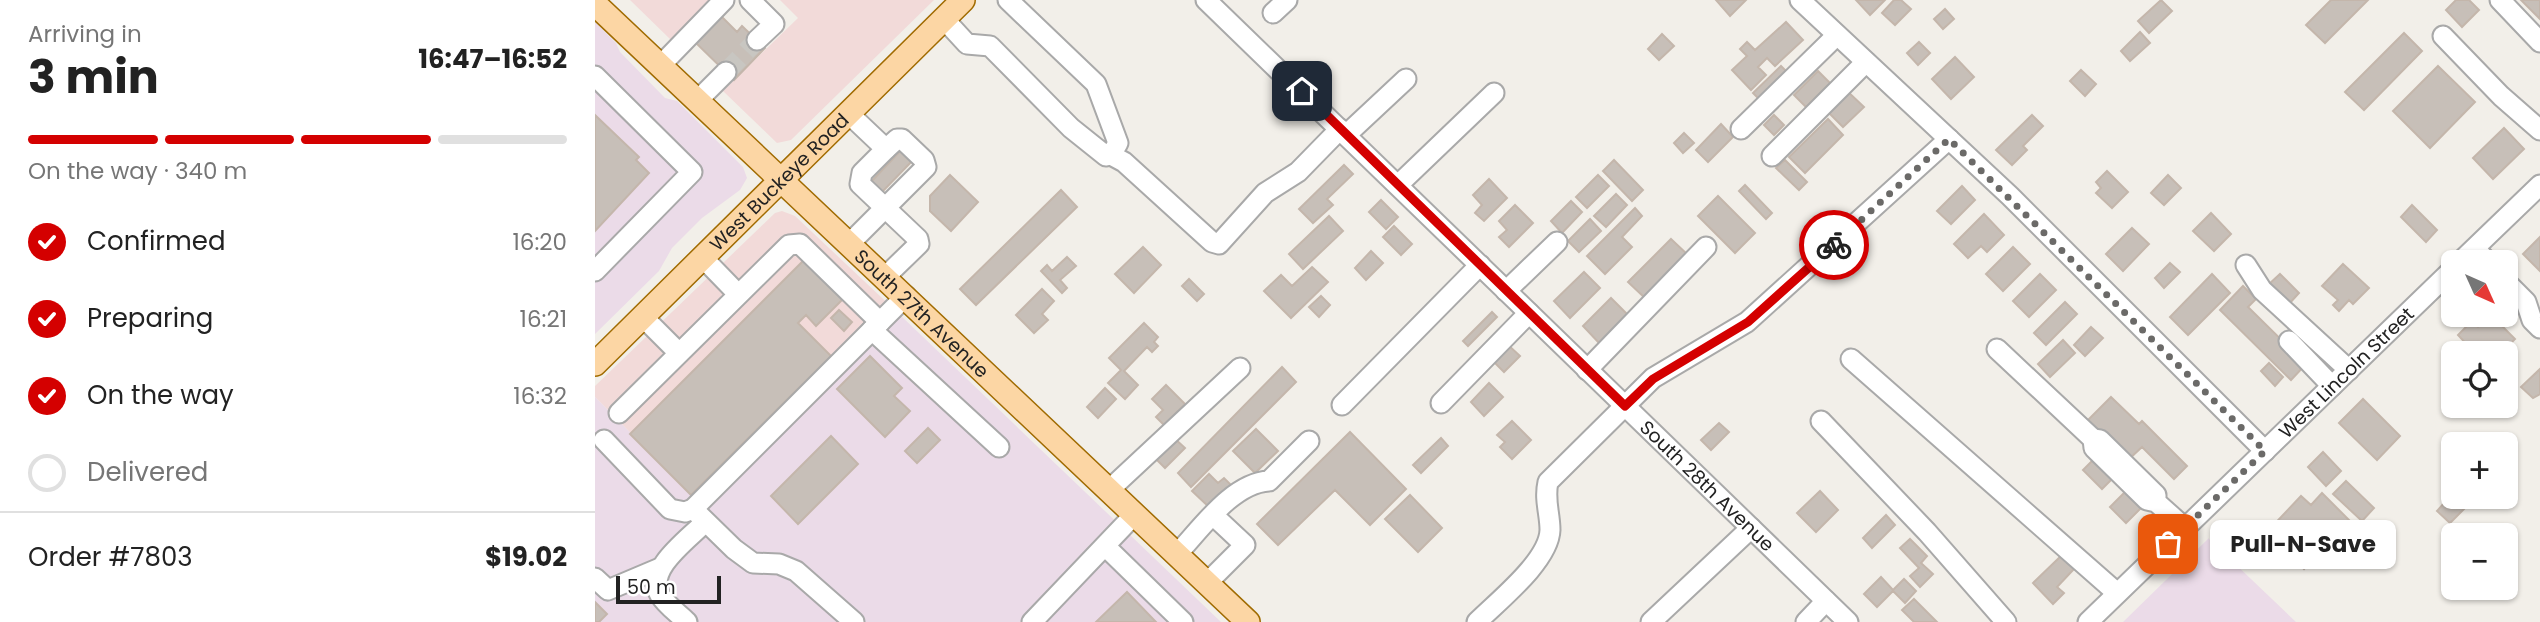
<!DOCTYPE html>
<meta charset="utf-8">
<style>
body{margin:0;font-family:Poppins,sans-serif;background:#f6f6f6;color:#222;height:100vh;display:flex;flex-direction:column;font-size:26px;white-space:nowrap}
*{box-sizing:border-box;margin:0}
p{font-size:23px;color:#767676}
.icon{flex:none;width:38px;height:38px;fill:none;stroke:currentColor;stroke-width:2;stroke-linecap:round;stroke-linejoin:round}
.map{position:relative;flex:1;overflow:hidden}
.drawer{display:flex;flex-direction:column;background:#fff;width:595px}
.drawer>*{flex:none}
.needle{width:46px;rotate:135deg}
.fabs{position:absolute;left:1846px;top:250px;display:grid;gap:14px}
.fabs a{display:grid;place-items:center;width:77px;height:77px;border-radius:10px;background:#fff;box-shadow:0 2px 5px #0004;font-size:35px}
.scale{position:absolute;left:21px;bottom:18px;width:105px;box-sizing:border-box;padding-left:7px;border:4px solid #222;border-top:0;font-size:19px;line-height:24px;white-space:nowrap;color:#222;-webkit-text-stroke:5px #fff;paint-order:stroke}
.pin{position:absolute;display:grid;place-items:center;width:60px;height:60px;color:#fff;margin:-30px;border-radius:14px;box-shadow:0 4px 10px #0006}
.courier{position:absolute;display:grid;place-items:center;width:70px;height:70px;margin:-35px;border:5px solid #d40000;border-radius:50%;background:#fff;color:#222;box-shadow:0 2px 9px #0007}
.bubble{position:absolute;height:49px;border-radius:10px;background:#fff;box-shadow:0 2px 5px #0004;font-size:23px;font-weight:700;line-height:49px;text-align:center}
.headline em{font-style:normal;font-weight:700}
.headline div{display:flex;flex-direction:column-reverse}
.headline{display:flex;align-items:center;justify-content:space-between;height:119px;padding:0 28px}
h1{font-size:46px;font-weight:700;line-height:52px}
.bar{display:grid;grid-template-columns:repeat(4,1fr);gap:10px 7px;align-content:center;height:84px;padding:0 28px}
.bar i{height:9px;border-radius:5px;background:#e0e0e0}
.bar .on{background:#d40000}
.bar p{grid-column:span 4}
.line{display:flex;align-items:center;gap:18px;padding:0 28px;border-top:2px solid #e0e0e0}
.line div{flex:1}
ol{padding:0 28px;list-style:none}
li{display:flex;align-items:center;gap:21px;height:77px}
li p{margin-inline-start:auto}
li .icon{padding:7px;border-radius:50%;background:#d40000;color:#fff;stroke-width:4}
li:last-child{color:#767676}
li i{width:38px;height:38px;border:4px solid #e0e0e0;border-radius:50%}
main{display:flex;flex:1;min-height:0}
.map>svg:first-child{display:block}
.commercial{fill:#f2dad9}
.industrial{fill:#ebdbe8}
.building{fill:#c7bfb8;stroke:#c4b6ab;stroke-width:2}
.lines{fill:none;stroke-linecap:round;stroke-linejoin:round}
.minor-tunnel{stroke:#c8c6c1;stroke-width:19;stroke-dasharray:19 10;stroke-linecap:butt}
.minor-casing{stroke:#a9a9a9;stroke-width:23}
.major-casing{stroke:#a06b00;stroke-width:26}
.minor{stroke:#fff;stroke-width:19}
.major{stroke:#fcd6a4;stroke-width:23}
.done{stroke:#6b6a68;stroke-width:7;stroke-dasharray:0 12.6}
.route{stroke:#d40000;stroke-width:9}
.labels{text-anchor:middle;stroke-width:5;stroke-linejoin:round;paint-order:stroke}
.street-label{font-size:19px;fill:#222;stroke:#fff}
</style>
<main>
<section class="drawer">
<div class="headline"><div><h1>3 min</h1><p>Arriving in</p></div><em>16:47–16:52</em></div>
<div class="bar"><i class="on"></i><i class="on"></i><i class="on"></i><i></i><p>On the way · 340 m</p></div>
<ol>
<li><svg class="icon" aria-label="check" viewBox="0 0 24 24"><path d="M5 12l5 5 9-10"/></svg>Confirmed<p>16:20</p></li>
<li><svg class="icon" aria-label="check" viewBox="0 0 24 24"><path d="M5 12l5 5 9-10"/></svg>Preparing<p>16:21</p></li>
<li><svg class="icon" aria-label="check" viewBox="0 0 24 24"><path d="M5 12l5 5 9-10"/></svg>On the way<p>16:32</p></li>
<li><i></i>Delivered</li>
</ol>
<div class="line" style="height:91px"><div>Order #7803</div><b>$19.02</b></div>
</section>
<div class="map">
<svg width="1945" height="622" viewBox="0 0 1945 622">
<rect width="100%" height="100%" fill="#f2efe9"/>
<!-- commercial -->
<path class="commercial" d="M35 0H117L76 40Z
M185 0H339L196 140 182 143 128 91 203 18Z
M187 211 200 216 303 313 266 348 254 338 97 495 0 397V386L180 213Z"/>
<!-- industrial -->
<path class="industrial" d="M0 22 21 43 25 52 70 98 82 101 148 167 152 178 145 190 107 218 77 248 64 271 0 334Z
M303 313 626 622H0V397L97 495 255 337 267 348Z
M1614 538V539L1701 622H1528Z"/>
<!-- building -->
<path class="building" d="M1121 0H1151L1135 16Z
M1261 0H1290L1275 15Z
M1299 0H1306L1316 9 1300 25 1287 13Z
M1566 0 1577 11 1554 33 1543 21Z
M1736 0H1773L1730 43 1711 25Z
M1861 0H1874L1884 10 1867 27 1851 10Z
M1926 0H1945V19Z
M1350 9 1359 19 1348 29 1339 19Z
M126 16 142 32 147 26 170 48 139 80 100 42Z
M1191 22 1208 40 1180 66 1172 58 1163 67 1171 75 1156 90 1137 70 1152 56 1145 49 1152 42 1160 50Z
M1545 32 1555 43 1535 61 1526 51Z
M1809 33 1827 51 1769 110 1750 92Z
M1067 34 1079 46 1064 60 1053 49Z
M1324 42 1335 53 1323 65 1312 53Z
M1360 57 1379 77 1356 99 1337 79Z
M1186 66 1195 75 1167 102 1158 93Z
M1843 66 1880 102 1835 148 1798 111Z
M1486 70 1501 84 1490 96 1475 81Z
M1223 71 1235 83 1211 107 1199 95Z
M1251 90 1269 107 1248 127 1231 110Z
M0 115 44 157 41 160 54 173 0 231Z
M1179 115 1189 125 1179 135 1169 125Z
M1437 115 1448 126 1428 146 1432 150 1417 165 1401 150Z
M1233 119 1248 135 1210 173 1194 157Z
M1126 124 1138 137 1113 162 1101 150Z
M1909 128 1929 149 1898 179 1878 158Z
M1089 133 1099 143 1088 153 1079 143Z
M310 146 321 157 286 193 275 183Z
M1019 160 1048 190 1037 201 1008 171Z
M1190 160 1212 182 1204 190 1181 168Z
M749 165 758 174 732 199 738 205 718 223 704 209Z
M1512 171 1533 192 1517 208 1501 193 1506 188 1501 182Z
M355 175 383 202 356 231 335 211V196Z
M1003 175 1014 186 992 208 981 197Z
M1573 175 1586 188 1569 205 1556 193Z
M894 179 912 198 889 221 880 213 887 205 878 195Z
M1150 185 1177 213 1171 219 1144 191Z
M1367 186 1380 200 1356 224 1342 211Z
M466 190 482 207 381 305 365 289Z
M1021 194 1032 205 1011 227 999 216Z
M1123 196 1160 233 1140 253 1103 216Z
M786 200 803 217 791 229 774 212Z
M976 201 987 212 967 233 956 221Z
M920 205 938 223 914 247 904 237 912 230 904 221Z
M1817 205 1842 230 1831 242 1806 217Z
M1040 208 1047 216 1027 237 1037 247 1010 274 992 256Z
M1616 213 1636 234 1619 251 1598 231Z
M1389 214 1409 235 1392 252 1386 246 1373 258 1359 244Z
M734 216 748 231 708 269 694 254Z
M995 219 1006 231 984 252 973 241Z
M799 226 817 244 806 255 788 237Z
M1537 228 1554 244 1528 271 1511 254Z
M1945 237V271L1928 254Z
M1076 239 1093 255 1050 298 1033 282Z
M548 247 566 265 539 293 520 274Z
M1418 247 1435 264 1408 291 1391 274Z
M776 251 788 263 771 280 760 268Z
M472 257 481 266 465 280 472 288 467 293 446 271 452 265 457 271Z
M210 259 249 298 221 326 211 315 203 323 236 356 96 495 35 434Z
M1575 263 1585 272 1569 288 1560 278Z
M1748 264 1774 288 1758 304 1754 300 1744 311 1738 305 1743 300 1727 286Z
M717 267 733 282 696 318 669 291 686 275 697 286Z
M989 272 1005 288 975 318 959 301Z
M1445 274 1461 290 1434 317 1418 301Z
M1617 274 1635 293 1593 335 1575 317Z
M1685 274 1704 293 1693 305 1673 285Z
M594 279 609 294 602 301 587 286Z
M1648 286 1661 299 1653 307 1711 364 1696 380 1625 310Z
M447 289 459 301 447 314 453 320 439 333 421 315Z
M726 296 735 305 724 317 714 307Z
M1016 298 1035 317 1006 345 988 326Z
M1470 302 1482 314 1451 345 1439 333Z
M244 310 257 322 249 331 236 318Z
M897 312 902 317 873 346 868 341Z
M1879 315H1896L1920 339 1905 354H1889L1881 345 1876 349 1863 335 1877 321 1883 327 1887 323Z
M549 323 563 337 559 342 563 346 557 352 552 347 529 371 543 385 530 399 513 383 526 370 514 358Z
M1496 327 1508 338 1490 356 1479 345Z
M1468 340 1480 353 1455 377 1443 364Z
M912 344 925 356 909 372 897 360Z
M275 356 307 388 299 396 315 411 290 437 242 389Z
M1674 363 1688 377 1680 386 1666 371Z
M687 367 701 382 596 487 583 473Z
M1945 369V394L1938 398 1926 387Z
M894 383 908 397 889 416 876 402Z
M571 385 590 404 569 425 561 417 568 410 557 399Z
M510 388 521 399 503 418 492 407Z
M1516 397 1544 424 1547 421 1592 466 1579 479 1547 447 1533 460 1493 420Z
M1768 399 1805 436 1782 460 1744 423Z
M917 421 936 440 917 459 905 447 910 442 902 435Z
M1124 423 1134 432 1116 450 1106 440Z
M333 428 345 440 322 463 310 451Z
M661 429 683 451 660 473 638 451Z
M755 432 811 489 775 525 740 490 683 545 662 524Z
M236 436 263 464 203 524 176 496Z
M578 437 590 448 570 468 558 456Z
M846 438 853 446 826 473 818 465Z
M1728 452 1746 471 1731 486 1713 467Z
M1501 457 1520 476 1507 489 1488 470Z
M614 474 623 483 629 478 636 485 614 507 597 491Z
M1751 481 1779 508 1767 521 1738 494Z
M1534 488 1550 504 1531 523 1515 507Z
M1225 491 1243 510 1221 532 1202 513Z
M1727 493 1755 521 1709 569 1671 533 1706 496 1716 505Z
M1858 493V497H1865L1873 505 1855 523 1842 511Z
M815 495 847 528 823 552 790 519Z
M1291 515 1300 525 1277 548 1268 538Z
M1315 539 1332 556 1326 563 1338 574 1325 587 1315 576 1324 568 1305 548Z
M1466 556 1479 569 1462 587 1469 593 1458 604 1438 583Z
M1286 577 1298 590 1309 579 1321 591 1310 603 1298 591 1282 607 1269 594Z
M532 592 561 622H501Z
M1319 599 1342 622H1319L1307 610Z
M0 602 12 614 4 622H0Z"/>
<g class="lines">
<!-- minor-tunnel -->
<path class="minor-tunnel" d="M131 72 162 40"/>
<defs>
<g id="minor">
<path d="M155 0 179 24 162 40"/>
<path id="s1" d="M611 0 1253 622"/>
<path d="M1205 0 1415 196 1670 451"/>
<path d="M1905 0 1945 42"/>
<path d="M678 13 692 0"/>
<path d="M349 19 372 44 395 46 476 128 511 156 516 155 523 143 501 84 413 0"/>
<path d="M1848 36 1906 96 1945 130"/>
<path d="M66 65 129 0"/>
<path d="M0 76 97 172 0 271"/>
<path d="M103 100 131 72"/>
<path d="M253 113 291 149 302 139H307L329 160 331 167 255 243"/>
<path d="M1146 129 1242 35"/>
<path d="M751 135 811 79"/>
<path d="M516 155 529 162 617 242 624 244 670 193 703 172 745 129"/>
<path d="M1177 156 1271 62"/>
<path d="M803 185 899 93"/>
<path d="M1880 249 1893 262"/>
<path d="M108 258 143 294"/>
<path d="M1865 262 1945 185"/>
<path d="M1651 265 1667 290 1754 370"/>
<path d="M290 277 324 244 323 239 265 184 267 173 291 149"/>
<path d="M1911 282 1931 302 1937 320 1945 328"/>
<path d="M911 291 962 242"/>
<path d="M48 317 84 353"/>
<path d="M277 330 404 447"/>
<path d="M1694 341 1737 386"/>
<path d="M1402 349 1498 439"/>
<path d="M1256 359 1522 593"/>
<path d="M992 370 1111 247"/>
<path d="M846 403 934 313"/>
<path d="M747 405 885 265"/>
<path d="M24 413 194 245 205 244 285 322"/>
<path d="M1226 421 1332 532 1411 622"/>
<path d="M9 440 75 509 90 512 98 509 311 296"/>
<path d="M514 490 645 368"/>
<path d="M1561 502V495L1505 440 1498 439 1499 448 1552 500 1561 502 1590 528"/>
<path d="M98 509 139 549 158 563 184 564 201 571 259 622"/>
<path d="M510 546 588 622"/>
<path d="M582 554C606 529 637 483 674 481L714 441"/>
<path d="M0 578 13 590 65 568"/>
<path d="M612 583 650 545 619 516"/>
<path d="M92 622C84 614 71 605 65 595 50 569 94 539 110 522"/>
<path d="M437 622 540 514"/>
<path d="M882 622C903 601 954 561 955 530 955 513 949 500 953 482L1058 378 1152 322 1354 139"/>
<path d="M1056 622 1156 528"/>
<path d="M1211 622 1231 601"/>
<path id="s2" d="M1493 622 1858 269"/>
</g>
<g id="major">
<path id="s3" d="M0 4 653 622"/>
<path id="s4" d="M0 364 368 0"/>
</g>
</defs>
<!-- minor casing -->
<use href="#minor" class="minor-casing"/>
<!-- major casing -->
<use href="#major" class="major-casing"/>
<!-- minor -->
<use href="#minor" class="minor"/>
<!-- major -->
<use href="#major" class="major"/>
</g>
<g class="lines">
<!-- done -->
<path class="done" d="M1239 245 1354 139 1670 451 1573 544"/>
<!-- route -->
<path class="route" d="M707 91 1030 406 1058 379 1153 322 1239 245"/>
</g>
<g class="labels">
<!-- street labels -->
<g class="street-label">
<text dy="7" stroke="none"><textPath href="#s4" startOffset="259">West Buckeye Road</textPath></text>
<text dy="7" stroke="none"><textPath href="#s3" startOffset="450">South 27th Avenue</textPath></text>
<text dy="7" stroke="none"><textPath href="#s2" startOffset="359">West Lincoln Street</textPath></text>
<text dy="7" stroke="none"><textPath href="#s1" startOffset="698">South 28th Avenue</textPath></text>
</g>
</g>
</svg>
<div class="fabs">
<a><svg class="needle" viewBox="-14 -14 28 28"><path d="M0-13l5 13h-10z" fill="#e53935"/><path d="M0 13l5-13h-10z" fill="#767676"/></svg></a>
<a><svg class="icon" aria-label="locate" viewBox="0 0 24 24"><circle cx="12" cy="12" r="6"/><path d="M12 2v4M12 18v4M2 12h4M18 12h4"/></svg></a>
<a>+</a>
<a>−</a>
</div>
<div class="scale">50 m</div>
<div class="pin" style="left:1573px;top:544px;background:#ea580c"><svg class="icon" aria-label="bag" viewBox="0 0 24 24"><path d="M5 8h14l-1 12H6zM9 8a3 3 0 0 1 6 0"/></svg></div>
<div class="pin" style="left:707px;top:91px;background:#1f2937"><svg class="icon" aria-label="home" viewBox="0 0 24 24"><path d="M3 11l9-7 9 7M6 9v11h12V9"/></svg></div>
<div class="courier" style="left:1239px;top:245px"><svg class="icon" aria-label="bike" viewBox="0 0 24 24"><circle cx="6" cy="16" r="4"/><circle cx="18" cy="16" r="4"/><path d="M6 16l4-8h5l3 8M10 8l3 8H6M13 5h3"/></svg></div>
<div class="bubble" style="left:1615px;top:520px;width:186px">Pull-N-Save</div>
</div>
</main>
